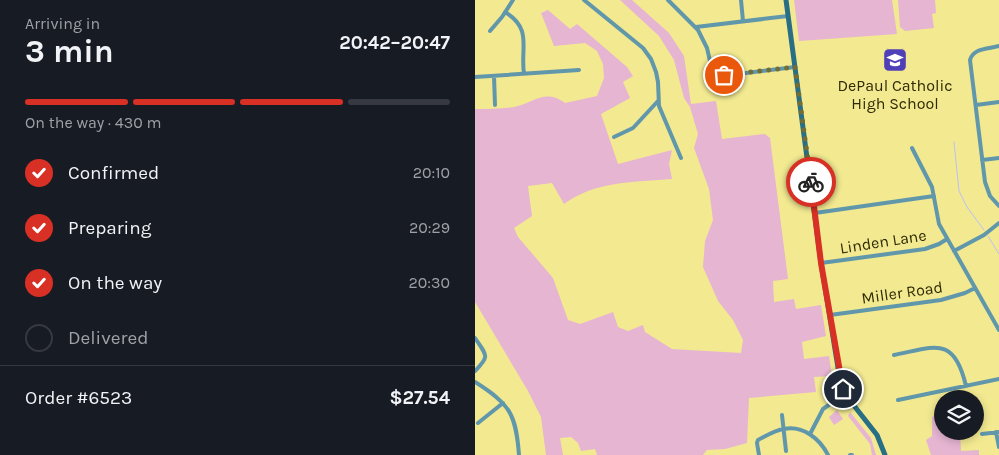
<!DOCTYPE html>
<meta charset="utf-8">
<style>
body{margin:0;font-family:Karla,sans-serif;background:#20242c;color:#f1f3f6;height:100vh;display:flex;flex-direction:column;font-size:19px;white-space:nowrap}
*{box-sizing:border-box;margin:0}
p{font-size:16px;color:#9ea1a6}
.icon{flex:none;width:28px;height:28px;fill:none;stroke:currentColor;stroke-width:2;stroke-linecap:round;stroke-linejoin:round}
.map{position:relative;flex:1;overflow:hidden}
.panel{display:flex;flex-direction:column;background:#171b24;width:475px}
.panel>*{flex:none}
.controls{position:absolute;left:459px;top:390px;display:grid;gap:10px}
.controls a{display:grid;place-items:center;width:50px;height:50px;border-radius:50%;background:#171b24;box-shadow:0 2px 8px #0003;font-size:25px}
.pin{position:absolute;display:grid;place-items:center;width:42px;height:42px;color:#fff;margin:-21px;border:2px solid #fff;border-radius:50%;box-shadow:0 1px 5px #0007}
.courier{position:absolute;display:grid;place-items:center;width:50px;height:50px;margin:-25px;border:4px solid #d93025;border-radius:50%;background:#fff;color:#222;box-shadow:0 1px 6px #0007}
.overview em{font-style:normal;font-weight:700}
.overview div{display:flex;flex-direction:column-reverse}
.overview{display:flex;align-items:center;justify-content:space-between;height:85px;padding:0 25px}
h1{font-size:32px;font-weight:700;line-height:38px}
.bar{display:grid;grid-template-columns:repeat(4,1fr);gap:8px 5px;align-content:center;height:60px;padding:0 25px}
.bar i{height:6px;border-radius:4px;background:#363941}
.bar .current{background:#d93025}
.bar p{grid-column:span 4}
.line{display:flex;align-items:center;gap:12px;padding:0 25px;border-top:1px solid #363941}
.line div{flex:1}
ol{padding:0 25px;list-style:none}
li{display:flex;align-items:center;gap:15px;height:55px}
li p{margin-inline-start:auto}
li .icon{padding:5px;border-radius:50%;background:#d93025;color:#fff;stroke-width:4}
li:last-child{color:#9ea1a6}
li i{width:28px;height:28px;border:2px solid #363941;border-radius:50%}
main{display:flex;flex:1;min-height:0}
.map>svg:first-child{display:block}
.green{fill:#e6b5d2}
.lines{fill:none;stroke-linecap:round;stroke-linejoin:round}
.stream{stroke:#bdbff9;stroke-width:1}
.minor{stroke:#6197aa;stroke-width:4}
.secondary{stroke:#286e85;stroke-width:5}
.done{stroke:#736e36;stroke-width:5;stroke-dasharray:0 9}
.route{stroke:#d93025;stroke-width:6}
.labels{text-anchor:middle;stroke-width:4.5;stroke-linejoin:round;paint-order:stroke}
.poi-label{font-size:16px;fill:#2f2b05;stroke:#f2e991}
.street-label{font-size:16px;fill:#2f2b05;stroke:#f2e991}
</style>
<main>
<section class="panel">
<div class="overview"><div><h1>3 min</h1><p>Arriving in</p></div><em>20:42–20:47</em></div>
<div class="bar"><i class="current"></i><i class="current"></i><i class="current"></i><i></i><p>On the way · 430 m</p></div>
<ol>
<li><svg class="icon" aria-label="check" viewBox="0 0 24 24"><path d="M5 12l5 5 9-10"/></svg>Confirmed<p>20:10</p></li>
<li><svg class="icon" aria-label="check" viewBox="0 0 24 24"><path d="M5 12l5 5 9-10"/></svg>Preparing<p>20:29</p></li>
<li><svg class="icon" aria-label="check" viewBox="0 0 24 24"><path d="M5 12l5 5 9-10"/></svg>On the way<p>20:30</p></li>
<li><i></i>Delivered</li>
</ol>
<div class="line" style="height:65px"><div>Order #6523</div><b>$27.54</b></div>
</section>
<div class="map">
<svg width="524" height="455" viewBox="0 0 524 455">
<rect width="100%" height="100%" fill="#f2e991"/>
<!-- green -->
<path class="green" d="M145 0H157L194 33 209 56 216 104 241 101 247 139 290 134 295 138 313 279 298 281 299 302 319 299 321 309 346 305 351 336 327 342 329 359 354 356 357 376 339 377 341 392 274 398 272 443 250 449 232 450 228 455H122L120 449 106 451 103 443 96 437 85 438 88 455H71L66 417 53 391 0 302V109C13 109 27 109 39 107 59 103 70 88 90 103L122 96 129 78 128 64 122 51 110 43 79 46 66 13 73 10 95 29 102 24 152 67 158 76 148 82 155 98 126 114 143 164 197 150 194 164 197 179C160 182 120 181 89 204L77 183 53 186 57 216 39 228 43 237 78 278 93 320 105 324 138 312 143 327 153 331 168 325 170 332 197 349 266 353 268 340 258 320 243 301 228 267 230 241 238 220 234 189 219 148 223 134 215 107 209 98 199 60 184 36Z
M319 0H417L422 34 324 41Z
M423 0H460L461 13 457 14 459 28 430 31 425 27Z
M362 410 368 419 359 425 354 417Z
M375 412 396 438 401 455H397L395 444 373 416Z
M467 412 468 431H485L486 451 504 450V455H456L451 440 457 436V417Z"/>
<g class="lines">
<!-- stream -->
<path class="stream" d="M479 142 484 191 492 207 509 230
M513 236 524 254"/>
<!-- minor -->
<path class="minor" d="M109 0 168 48 176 59 181 72 183 82 184 106 206 158
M193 0 223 30 232 48 235 61 240 70 246 75H255L320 67
M266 0 268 21
M30 12C58 29 45 48 49 74
M221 27 313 16
M15 31 27 17 38 0
M524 46C513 49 498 48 495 60L510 182 515 196 524 206
M19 76 20 105
M0 77 104 70
M501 105 524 102
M139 137 158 128 183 101
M437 148 457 187 464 224 524 330
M507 160 524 158
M340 213 459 196
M479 251 509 235 524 223
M346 263 450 249 464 244 472 239
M355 315 466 300 490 293 500 288
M0 338C12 356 15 356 0 371
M419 355C460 347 479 335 491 386
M0 382C35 404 41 414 44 455
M423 400 524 379
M307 415 311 451
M3 423 28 403
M521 432 524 447
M335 434 348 409 371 393
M507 434 524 432
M284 455 282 443 283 440C291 436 300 430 309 429 328 425 345 439 353 455
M375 455H377"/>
<!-- secondary -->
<path class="secondary" d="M311 0 346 263 365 380 373 398 402 435 410 455"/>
</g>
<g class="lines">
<!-- done -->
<path class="done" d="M249 75 320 67 336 182"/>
<!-- route -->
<path class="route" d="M336 182 346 263 368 389"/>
</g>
<!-- icons -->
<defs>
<symbol id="school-square" viewBox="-11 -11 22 22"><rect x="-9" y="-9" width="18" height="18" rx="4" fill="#5040b7" stroke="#f2e991"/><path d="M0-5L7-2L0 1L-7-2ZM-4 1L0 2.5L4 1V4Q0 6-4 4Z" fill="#fff"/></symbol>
</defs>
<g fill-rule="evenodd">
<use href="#school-square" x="406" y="46" width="28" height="28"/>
</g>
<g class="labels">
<!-- poi labels -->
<g class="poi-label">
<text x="420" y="91">DePaul Catholic<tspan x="420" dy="18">High School</tspan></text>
</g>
<!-- street labels -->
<g class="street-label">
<text transform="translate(408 241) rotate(-9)" y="6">Linden Lane</text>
<text transform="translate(427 292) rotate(-8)" y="6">Miller Road</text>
</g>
</g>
</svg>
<div class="controls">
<a><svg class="icon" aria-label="layers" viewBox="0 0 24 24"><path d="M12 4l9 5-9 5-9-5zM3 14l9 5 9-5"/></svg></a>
</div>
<div class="pin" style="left:249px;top:75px;background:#ea580c"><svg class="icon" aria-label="bag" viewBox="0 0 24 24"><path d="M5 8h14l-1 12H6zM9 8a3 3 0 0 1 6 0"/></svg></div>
<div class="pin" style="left:368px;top:389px;background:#1f2937"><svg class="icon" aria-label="home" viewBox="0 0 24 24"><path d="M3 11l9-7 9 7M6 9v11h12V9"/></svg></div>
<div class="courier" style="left:336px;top:182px"><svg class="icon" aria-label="bike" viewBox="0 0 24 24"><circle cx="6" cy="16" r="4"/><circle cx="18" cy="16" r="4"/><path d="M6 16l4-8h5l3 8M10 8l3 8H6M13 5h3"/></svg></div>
</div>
</main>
